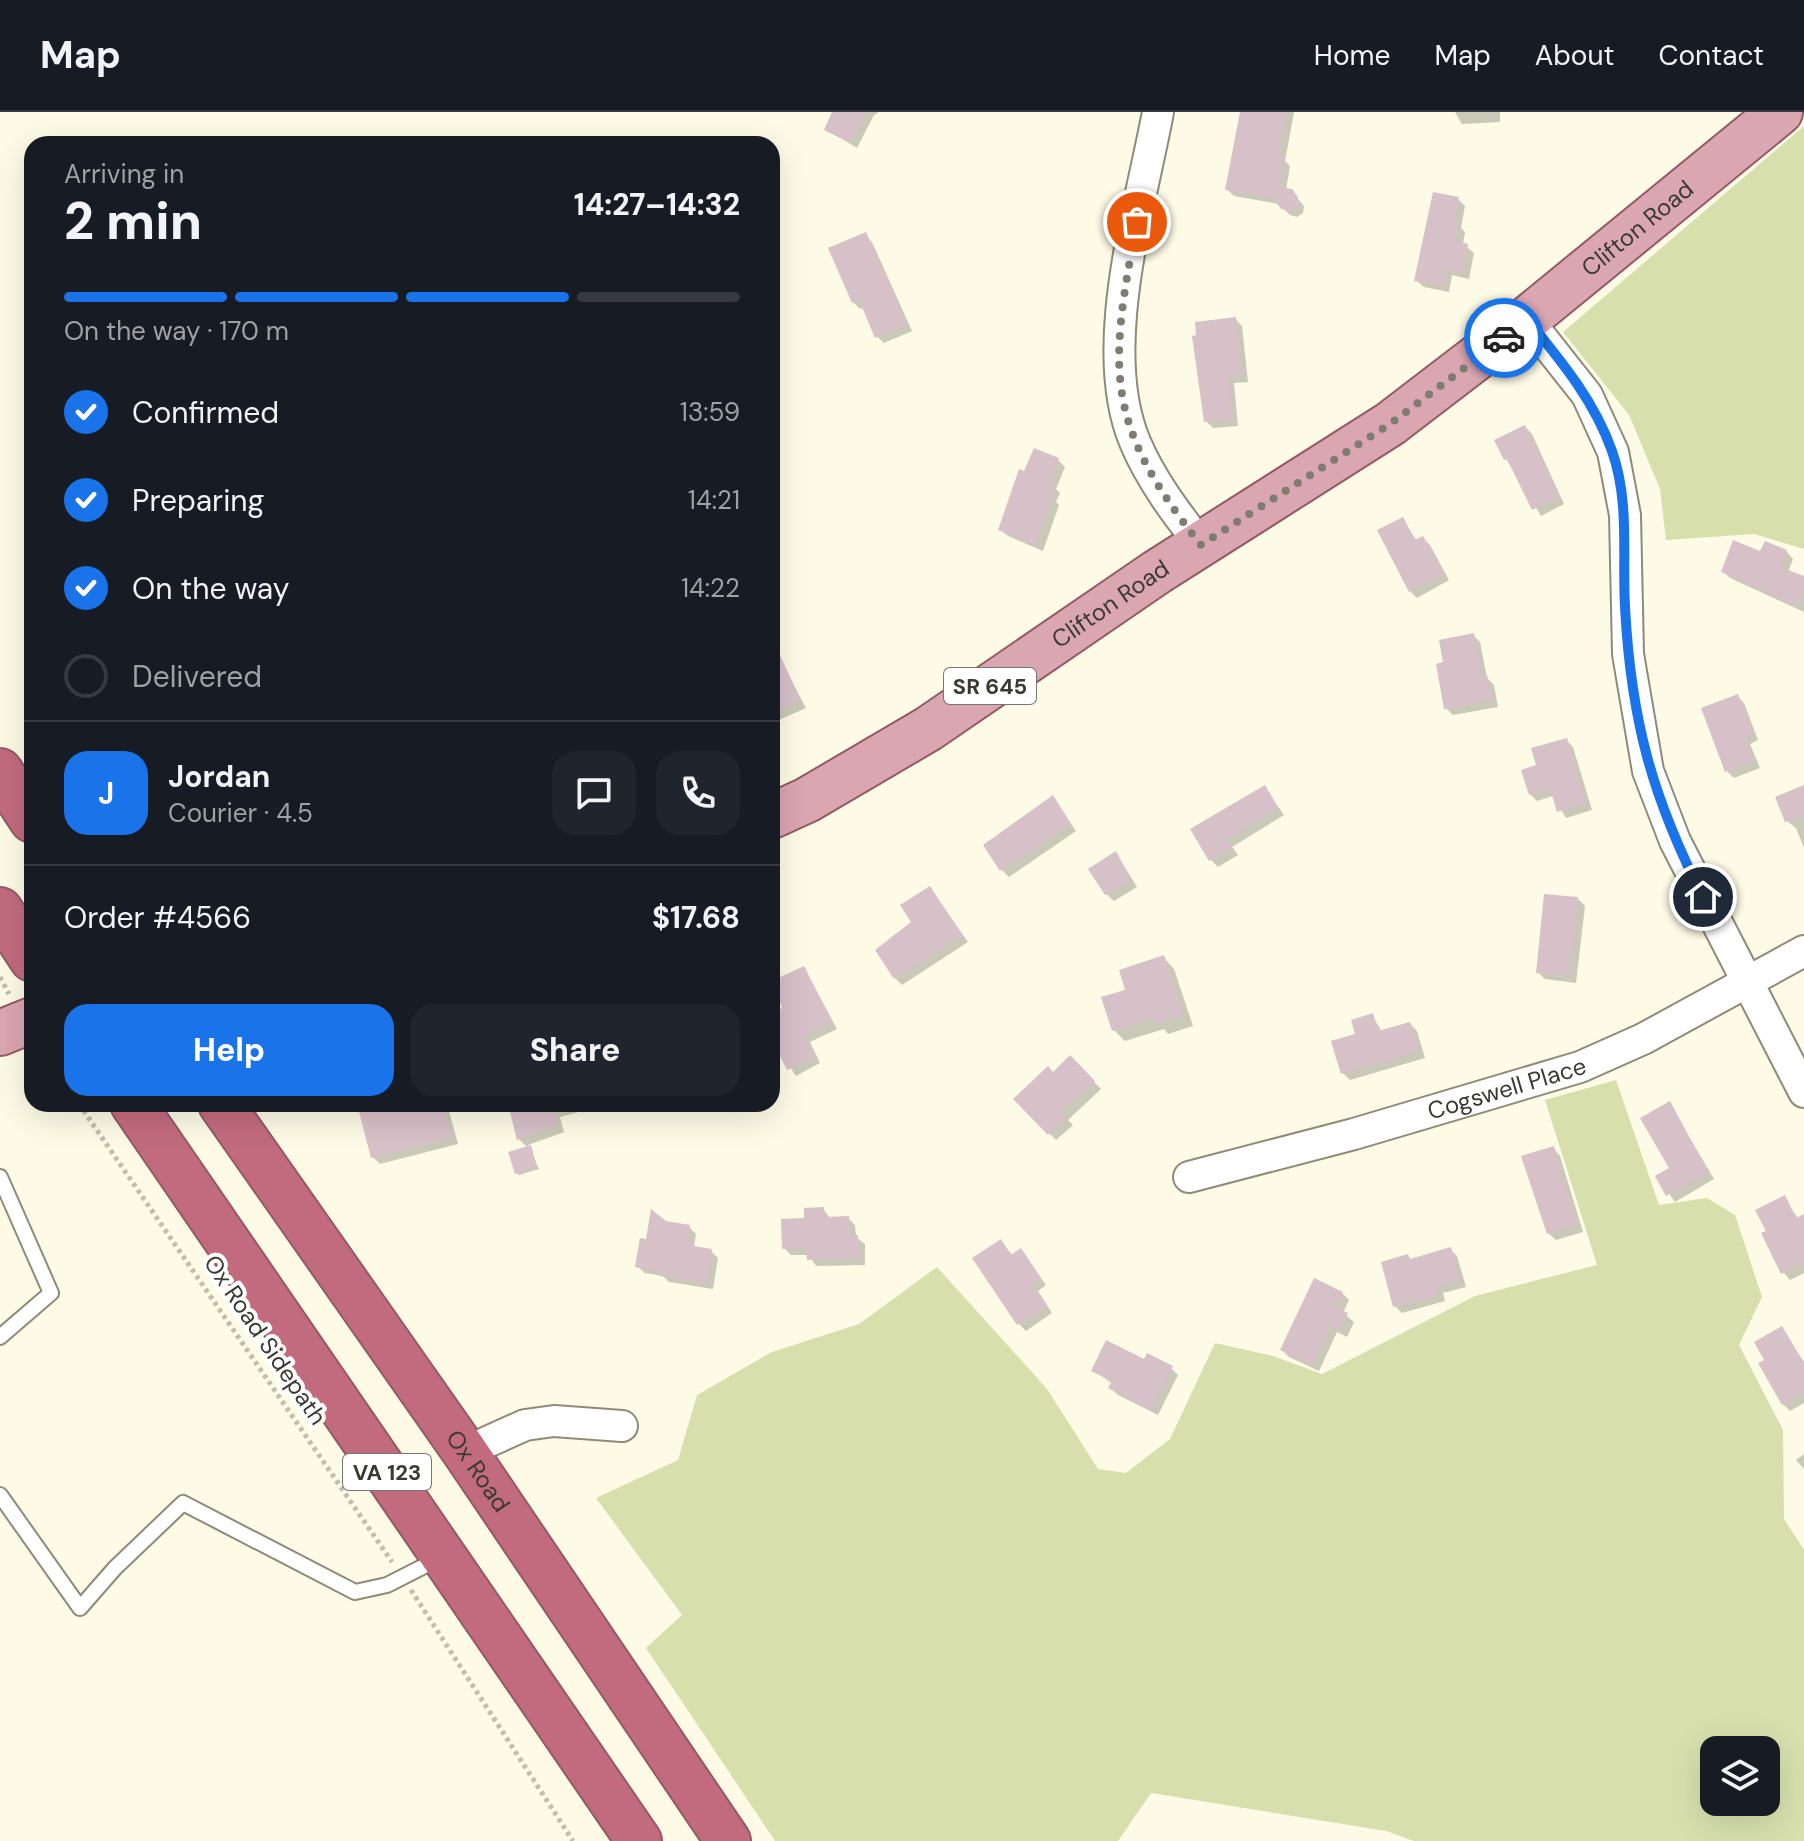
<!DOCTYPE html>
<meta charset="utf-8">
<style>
body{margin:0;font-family:"DM Sans",sans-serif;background:#20242c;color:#f1f3f6;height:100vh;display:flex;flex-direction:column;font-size:30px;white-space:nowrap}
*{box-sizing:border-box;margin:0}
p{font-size:26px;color:#9ea1a6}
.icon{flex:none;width:44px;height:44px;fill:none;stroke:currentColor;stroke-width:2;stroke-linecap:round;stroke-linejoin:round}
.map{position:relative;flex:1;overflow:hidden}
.drawer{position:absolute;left:24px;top:24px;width:756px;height:976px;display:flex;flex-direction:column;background:#171b24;border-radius:24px;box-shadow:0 8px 32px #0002}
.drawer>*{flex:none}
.controls{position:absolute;left:1700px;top:1624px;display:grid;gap:16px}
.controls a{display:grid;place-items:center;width:80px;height:80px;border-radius:16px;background:#171b24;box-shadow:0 8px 32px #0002;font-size:40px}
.pin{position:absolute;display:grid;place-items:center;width:68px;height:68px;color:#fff;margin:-34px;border:4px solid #fff;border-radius:50%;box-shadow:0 2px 8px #0007}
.courier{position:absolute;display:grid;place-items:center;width:80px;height:80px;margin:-40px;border:6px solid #1a73e8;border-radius:50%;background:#fff;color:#222;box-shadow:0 2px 10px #0007}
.head em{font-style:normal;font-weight:800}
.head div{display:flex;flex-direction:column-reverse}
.head{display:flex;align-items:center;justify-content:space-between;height:136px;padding:0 40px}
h1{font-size:52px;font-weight:800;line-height:60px}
.bar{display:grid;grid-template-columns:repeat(4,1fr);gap:12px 8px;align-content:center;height:96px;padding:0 40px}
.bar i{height:10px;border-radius:6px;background:#363941}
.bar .current{background:#1a73e8}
.bar p{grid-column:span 4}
.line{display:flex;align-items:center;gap:20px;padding:0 40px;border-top:2px solid #363941}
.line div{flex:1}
.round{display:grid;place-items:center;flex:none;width:84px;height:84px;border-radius:24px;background:#20242c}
ol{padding:0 40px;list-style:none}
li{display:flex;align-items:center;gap:24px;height:88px}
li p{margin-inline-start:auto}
li .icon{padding:8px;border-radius:50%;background:#1a73e8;color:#fff;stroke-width:4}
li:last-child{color:#9ea1a6}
li i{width:44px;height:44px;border:4px solid #363941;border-radius:50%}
.cta{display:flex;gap:16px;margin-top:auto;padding:16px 40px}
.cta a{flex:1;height:92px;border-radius:24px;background:#1a73e8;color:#fff;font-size:32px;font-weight:800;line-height:92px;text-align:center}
.cta a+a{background:#20242c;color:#f1f3f6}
header{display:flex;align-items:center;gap:48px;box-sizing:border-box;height:112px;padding:0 40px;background:#171b24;border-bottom:2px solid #363941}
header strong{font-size:38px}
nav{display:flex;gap:44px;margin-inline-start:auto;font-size:28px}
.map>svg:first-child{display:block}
.green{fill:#d7e0ad;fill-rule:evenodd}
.shadow{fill:#0003}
.building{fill:#d7c1c8}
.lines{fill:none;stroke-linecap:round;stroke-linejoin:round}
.lane-casing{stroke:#8e8b78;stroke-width:18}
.street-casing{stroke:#8e8b78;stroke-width:34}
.primary-casing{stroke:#935a63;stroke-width:48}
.highway-casing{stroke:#935a63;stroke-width:48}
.path{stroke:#c1beae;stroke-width:5;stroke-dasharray:4 4;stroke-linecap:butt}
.lane{stroke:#fff;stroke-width:14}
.street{stroke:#fff;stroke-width:30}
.primary{stroke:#daa6b2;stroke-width:44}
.highway{stroke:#c26b7e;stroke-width:44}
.done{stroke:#7f7d71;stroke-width:8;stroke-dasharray:0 14.4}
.route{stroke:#1a73e8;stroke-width:10}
.labels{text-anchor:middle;stroke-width:8;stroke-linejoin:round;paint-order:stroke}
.shield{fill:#fff;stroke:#767570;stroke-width:2}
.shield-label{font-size:22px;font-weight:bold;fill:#3b3a32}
.street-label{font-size:24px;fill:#3b3a32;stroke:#fff}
</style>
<header>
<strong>Map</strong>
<nav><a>Home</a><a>Map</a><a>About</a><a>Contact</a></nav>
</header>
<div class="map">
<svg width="1804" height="1729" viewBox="0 0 1804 1729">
<rect width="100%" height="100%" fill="#fdfae6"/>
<!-- green -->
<path class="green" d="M1804 14V437L1754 422 1666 428 1660 377 1629 303 1563 220Z
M1616 968 1659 1093 1707 1086 1735 1103 1762 1185 1739 1233 1783 1318 1784 1407 1804 1438V1729H1414L1386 1719 1151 1681 1118 1729H775L646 1536 682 1503 596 1386 678 1348 697 1283 772 1240 859 1212 937 1155 1047 1277 1098 1357 1126 1361 1170 1327 1215 1231 1273 1244 1322 1262 1475 1184 1597 1153 1545 988ZM1714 1638H1766V1690H1714Z"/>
<!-- shadow -->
<path class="shadow" d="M834 0H879L874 3 857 36 826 17Z
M1244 0H1294L1285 49 1290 54 1286 78 1291 79 1304 94 1303 101 1297 105 1290 103 1279 92 1234 84 1227 77Z
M1455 0H1500V10L1462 12Z
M1458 87 1465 94 1461 116 1465 120 1463 132 1474 141 1469 167 1452 163 1449 180 1424 175 1416 168Z
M865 123 872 130 912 219 884 231 877 224 864 195 860 197 853 190Z
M1235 207 1242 214 1248 270 1234 271 1238 314 1213 316 1206 309Z
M1525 315 1532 322 1564 392 1541 404 1506 347Z
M1058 348 1065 355 1056 377 1060 381 1056 390 1059 393 1043 439 1008 424 1000 417 1025 362Z
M1402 407 1417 429 1423 426 1430 433 1449 468 1417 486 1410 479Z
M1786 439 1793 447 1788 460 1804 466V500L1730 466 1723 459 1761 442Z
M1473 523 1480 530 1487 566 1494 573 1498 595 1453 603 1446 596 1445 552Z
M786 559 806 596 772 611V565Z
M1737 584 1744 591 1758 628 1750 632 1760 656 1734 666 1727 659Z
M1566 628 1573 635 1592 698 1566 706 1553 684 1537 689 1530 682 1539 655Z
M1264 675 1284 703 1232 735 1238 743 1218 755 1211 748Z
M1804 675V736L1796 716 1787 709Z
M1053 686 1076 719 1009 765 1002 758Z
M1116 741 1137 775 1114 789 1106 782Z
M930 776 968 830 902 873 895 866 914 810Z
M1578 787 1585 794 1576 871 1545 867 1538 860Z
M1163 845 1174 857 1193 914 1168 922 1164 917 1125 929 1114 918 1128 879Z
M804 856 837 917 810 930 820 951 796 964 783 944 775 948 772 944V903L784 897 772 872Z
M1372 903 1382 920 1410 912 1417 919 1425 946 1350 968 1343 961 1358 923Z
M1070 946 1101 977 1068 1008 1073 1013 1056 1028 1016 987 1053 962Z
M1669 991 1714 1067 1675 1090 1657 1065 1672 1056Z
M359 992H442L449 999 458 1032 380 1052 373 1045Z
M510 992H585L586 998 560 1005 564 1020 528 1033 539 1057 519 1063 516 1060 528 1036 519 1027Z
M644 992H663L649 997Z
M1553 1036 1560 1044 1583 1120 1556 1128 1548 1121Z
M1784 1086 1804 1115V1161L1790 1168 1783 1160 1768 1119Z
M823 1097 830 1106H848L855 1113 856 1125 865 1132V1153L816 1154 809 1143H791L784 1136 806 1108Z
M665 1111 689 1115 696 1122 694 1134 711 1139 718 1146 713 1177 669 1170 663 1164 645 1161 637 1154 648 1129Z
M1000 1129 1013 1144 1021 1139 1046 1173 1038 1179 1052 1201 1026 1219 1019 1212Z
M1450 1137 1457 1144 1466 1175 1443 1181 1445 1189 1402 1201 1395 1194 1408 1145 1411 1148Z
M1342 1181 1349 1188 1343 1201 1354 1210 1347 1225 1337 1220 1319 1259 1289 1245 1282 1238Z
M1781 1217 1804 1250V1291L1790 1299 1783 1292Z
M1145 1249 1171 1256 1178 1263 1158 1303 1118 1283 1111 1276 1113 1272 1093 1258Z
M1804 1342V1357L1796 1348Z"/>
<!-- building -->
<path class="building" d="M832 0H865L850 31 824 18Z
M1240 0H1287L1278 44 1285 45 1279 75 1292 77 1298 85 1297 94 1289 99 1281 97 1273 86 1225 78Z
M1433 80 1459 85 1454 110 1459 111 1455 129 1468 132 1463 161 1445 157 1442 174 1414 169Z
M866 120 907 212 875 226 859 188 852 191 828 136Z
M1236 205 1242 263 1228 265 1232 307 1204 310 1192 224 1196 223 1195 210Z
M1525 313 1559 385 1532 398 1507 347 1504 348 1494 328Z
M1034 336 1059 346 1049 370 1054 372 1049 383 1053 385 1036 433 998 418 1019 357 1024 359Z
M1403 405 1415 428 1423 424 1444 461 1409 480 1377 418Z
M1733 428 1760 439 1765 429 1787 438 1780 455 1804 464V478L1797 494 1721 460Z
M1474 521 1482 564 1487 563 1492 588 1444 597 1436 552 1443 550 1439 528Z
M772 526 801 588 772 601Z
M1738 582 1753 621 1744 624 1754 649 1725 660 1701 596Z
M1567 626 1586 691 1557 700 1550 677 1529 683 1521 658 1536 653 1531 636Z
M1265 673 1278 695 1227 727 1232 735 1209 749 1190 717Z
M1804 673V703L1785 710 1775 685Z
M1053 683 1071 712 1000 759 983 733Z
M1116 739 1131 768 1105 783 1088 757Z
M930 774 962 823 894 867 875 838 911 810 900 793Z
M1544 782 1578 785 1570 864 1536 861Z
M1164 843 1183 903 1155 911 1154 906 1112 919 1101 885 1125 878 1119 858Z
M804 854 832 909 804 923 815 944 787 958 772 928V901L782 896 772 869Z
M1373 901 1378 919 1410 910 1419 939 1341 962 1331 929 1355 922 1351 908Z
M1070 943 1095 969 1062 999 1067 1004 1048 1023 1013 987 1048 954 1053 960Z
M1670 989 1708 1060 1666 1084 1655 1064 1669 1056 1640 1006Z
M357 992H443L452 1025 371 1046Z
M508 992H553L558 1013 517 1028Z
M531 1033 537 1055 515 1062 508 1040Z
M1554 1034 1577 1113 1547 1122 1521 1044Z
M1785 1083 1796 1106 1804 1102V1150L1781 1162 1761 1121 1766 1119 1755 1098Z
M824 1095V1105L849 1104V1123H858L859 1146 807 1148 806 1136 782 1137 781 1107 804 1106V1096Z
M651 1097 666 1109 690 1113 688 1129 693 1130V1134L712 1137 707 1171 660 1164V1159L635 1155 640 1126 646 1127Z
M1001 1127 1011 1143 1021 1136 1041 1166 1032 1172 1047 1193 1017 1213 972 1146Z
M1451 1135 1460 1168 1437 1174 1439 1183 1393 1195 1381 1150 1408 1142 1410 1147Z
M1314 1166 1343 1180 1336 1195 1348 1201 1339 1219 1330 1214 1312 1253 1280 1238Z
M1782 1214 1804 1251V1280L1782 1293 1758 1251 1764 1248 1754 1230Z
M1106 1228 1144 1247 1147 1241 1173 1254 1150 1298 1108 1276 1112 1269 1091 1259Z"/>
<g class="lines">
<defs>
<path id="lane" d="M0 1065 51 1181 0 1225
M0 1383 80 1496 115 1456 183 1391 355 1480 387 1473 440 1446"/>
<g id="street">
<path d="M1158 0C1140 97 1096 237 1135 330 1151 368 1176 401 1201 433"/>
<path d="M1527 207 1587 283 1613 340 1625 403 1628 542 1648 659 1675 729 1804 980"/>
<path id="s1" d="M1189 1065 1354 1022 1580 955 1643 927 1804 839"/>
<path d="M465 1340 525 1313 554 1309 622 1314"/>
</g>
<g id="primary">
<path id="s2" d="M772 704 807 688 928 617 1157 460 1390 312 1527 207 1780 0"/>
<path d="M0 921 32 908"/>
</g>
<g id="highway">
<path d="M0 659 32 708"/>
<path d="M0 798 32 847"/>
<path d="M133 992 639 1729"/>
<path id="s3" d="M221 992 465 1340 728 1729"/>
</g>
</defs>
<!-- lane casing -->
<use href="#lane" class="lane-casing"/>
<!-- street casing -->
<use href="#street" class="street-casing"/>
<!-- primary casing -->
<use href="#primary" class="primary-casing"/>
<!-- highway casing -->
<use href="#highway" class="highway-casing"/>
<!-- path -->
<path class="path" d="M0 865 9 882
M79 992 392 1450
M411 1478 573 1729"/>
<!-- lane -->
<use href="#lane" class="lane"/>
<!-- street -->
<use href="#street" class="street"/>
<!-- primary -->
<use href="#primary" class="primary"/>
<!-- highway -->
<use href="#highway" class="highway"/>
</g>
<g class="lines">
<!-- done -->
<path class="done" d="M1137 110C1109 257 1103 310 1201 433L1390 312 1504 226"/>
<!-- route -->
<path class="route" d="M1504 226 1527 207C1561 249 1594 288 1612 339 1630 390 1622 443 1625 495 1631 608 1652 685 1703 785"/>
</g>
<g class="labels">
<!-- shield labels -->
<g class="shield">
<rect x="944" y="556" width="92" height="36" rx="6"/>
<rect x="343" y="1342" width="88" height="36" rx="6"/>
</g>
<g class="shield-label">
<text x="990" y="582">SR 645</text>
<text x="387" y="1368">VA 123</text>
</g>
<!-- street labels -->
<g class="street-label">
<text dy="8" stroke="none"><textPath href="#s2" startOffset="1048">Clifton Road</textPath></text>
<text dy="8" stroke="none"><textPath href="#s2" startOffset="400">Clifton Road</textPath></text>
<text dy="8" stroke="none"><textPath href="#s1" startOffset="330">Cogswell Place</textPath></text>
<text transform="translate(265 1228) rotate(56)" y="8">Ox Road Sidepath</text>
<text dy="8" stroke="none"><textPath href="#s3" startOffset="448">Ox Road</textPath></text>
</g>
</g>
</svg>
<div class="controls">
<a><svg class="icon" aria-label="layers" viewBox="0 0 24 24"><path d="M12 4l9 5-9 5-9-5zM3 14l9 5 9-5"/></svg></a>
</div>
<div class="pin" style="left:1137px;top:110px;background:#ea580c"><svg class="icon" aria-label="bag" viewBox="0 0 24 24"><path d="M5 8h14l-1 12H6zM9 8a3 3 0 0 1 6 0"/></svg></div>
<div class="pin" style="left:1703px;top:785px;background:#1f2937"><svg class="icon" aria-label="home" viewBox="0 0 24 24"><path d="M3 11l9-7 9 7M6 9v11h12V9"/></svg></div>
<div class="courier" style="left:1504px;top:226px"><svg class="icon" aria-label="car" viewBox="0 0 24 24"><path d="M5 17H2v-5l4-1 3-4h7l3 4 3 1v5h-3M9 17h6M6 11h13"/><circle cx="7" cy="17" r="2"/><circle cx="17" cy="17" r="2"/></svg></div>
<section class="drawer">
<div class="head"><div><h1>2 min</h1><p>Arriving in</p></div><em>14:27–14:32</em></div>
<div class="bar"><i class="current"></i><i class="current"></i><i class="current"></i><i></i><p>On the way · 170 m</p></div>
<ol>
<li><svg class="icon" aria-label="check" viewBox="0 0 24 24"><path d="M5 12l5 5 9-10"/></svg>Confirmed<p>13:59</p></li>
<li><svg class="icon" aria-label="check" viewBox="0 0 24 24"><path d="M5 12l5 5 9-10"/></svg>Preparing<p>14:21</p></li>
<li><svg class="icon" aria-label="check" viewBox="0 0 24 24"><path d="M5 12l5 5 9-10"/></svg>On the way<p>14:22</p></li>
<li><i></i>Delivered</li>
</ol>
<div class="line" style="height:144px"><b class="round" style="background:#1a73e8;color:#fff">J</b><div><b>Jordan</b><p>Courier · 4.5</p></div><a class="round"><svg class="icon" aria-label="chat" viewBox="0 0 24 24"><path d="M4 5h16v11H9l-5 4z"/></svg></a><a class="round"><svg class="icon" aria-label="phone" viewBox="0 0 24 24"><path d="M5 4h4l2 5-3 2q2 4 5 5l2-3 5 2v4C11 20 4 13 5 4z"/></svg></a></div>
<div class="line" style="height:104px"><div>Order #4566</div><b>$17.68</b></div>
<div class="cta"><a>Help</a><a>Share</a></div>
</section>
</div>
